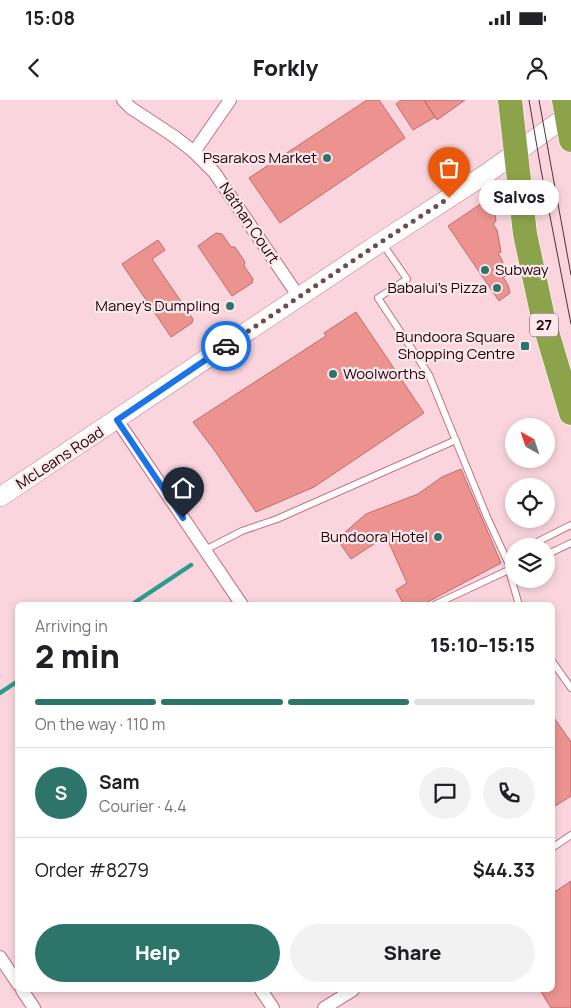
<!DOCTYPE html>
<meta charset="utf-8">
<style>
body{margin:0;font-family:Manrope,sans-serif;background:#f2f2f2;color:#202124;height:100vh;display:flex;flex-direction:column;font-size:19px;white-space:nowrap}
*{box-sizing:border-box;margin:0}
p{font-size:16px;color:#757577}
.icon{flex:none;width:28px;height:28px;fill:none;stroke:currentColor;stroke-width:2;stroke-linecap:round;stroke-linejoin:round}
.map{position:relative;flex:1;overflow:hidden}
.drawer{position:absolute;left:15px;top:502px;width:540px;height:390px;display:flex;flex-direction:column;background:#fff;border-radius:8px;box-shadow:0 2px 8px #0003}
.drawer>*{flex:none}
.needle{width:32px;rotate:320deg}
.tools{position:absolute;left:505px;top:318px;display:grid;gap:10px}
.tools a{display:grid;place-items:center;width:50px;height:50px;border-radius:50%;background:#fff;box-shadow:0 2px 8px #0003;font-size:25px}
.pin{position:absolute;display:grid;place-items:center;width:42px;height:42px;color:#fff;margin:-51px -21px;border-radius:50% 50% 50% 0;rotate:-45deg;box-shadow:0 0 5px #0007}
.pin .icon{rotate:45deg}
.courier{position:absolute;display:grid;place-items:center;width:50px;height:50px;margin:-25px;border:4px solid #1a73e8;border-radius:50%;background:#fff;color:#222;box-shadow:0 1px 6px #0007}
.bubble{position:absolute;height:35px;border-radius:18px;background:#fff;box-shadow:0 2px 8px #0003;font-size:16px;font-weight:800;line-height:35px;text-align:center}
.overview em{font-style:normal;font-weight:800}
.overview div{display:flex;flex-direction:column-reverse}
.overview{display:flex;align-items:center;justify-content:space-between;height:85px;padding:0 20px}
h1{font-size:32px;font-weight:800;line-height:38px}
.bar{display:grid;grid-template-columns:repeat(4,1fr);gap:8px 5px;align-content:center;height:60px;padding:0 20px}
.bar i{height:6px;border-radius:4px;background:#e0e0e0}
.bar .selected{background:#2d746a}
.bar p{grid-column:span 4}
.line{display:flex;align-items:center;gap:12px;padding:0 20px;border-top:1px solid #e0e0e0}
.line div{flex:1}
.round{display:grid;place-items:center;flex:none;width:52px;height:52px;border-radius:26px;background:#f2f2f2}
.button{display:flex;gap:10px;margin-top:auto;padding:10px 20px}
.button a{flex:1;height:58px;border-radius:30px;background:#2d746a;color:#fff;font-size:20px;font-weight:800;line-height:58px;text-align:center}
.button a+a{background:#f2f2f2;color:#202124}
.status{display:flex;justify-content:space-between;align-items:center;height:35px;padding:0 25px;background:#fff;direction:ltr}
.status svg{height:14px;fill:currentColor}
header{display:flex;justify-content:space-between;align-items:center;height:65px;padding:0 20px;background:#fff;font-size:22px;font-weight:800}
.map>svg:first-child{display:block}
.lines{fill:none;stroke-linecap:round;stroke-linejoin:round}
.stream{stroke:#2c9c8d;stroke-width:4.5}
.building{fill:#ec938f;stroke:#c06b68}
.lane-casing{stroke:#c36f87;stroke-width:8}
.street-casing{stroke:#c36f87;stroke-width:14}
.secondary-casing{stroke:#c36f87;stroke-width:20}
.highway-casing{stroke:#fff;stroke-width:25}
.lane{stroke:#fff;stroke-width:6}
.street{stroke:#fff;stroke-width:12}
.secondary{stroke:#fff;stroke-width:19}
.highway{stroke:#8ba34b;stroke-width:24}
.tram{stroke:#4f3139;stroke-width:1}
.done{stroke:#6b4c54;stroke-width:5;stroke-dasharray:0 9}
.route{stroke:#1a73e8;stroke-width:6}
.poi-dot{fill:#2d746a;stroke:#fbe7ec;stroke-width:2}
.labels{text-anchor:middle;stroke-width:4.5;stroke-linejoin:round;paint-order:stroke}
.shield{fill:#fbe7ec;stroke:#60474e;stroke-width:1}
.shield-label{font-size:14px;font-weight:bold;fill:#1e020a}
.poi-label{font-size:15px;fill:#1e020a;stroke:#fbe7ec;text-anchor:end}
.street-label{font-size:15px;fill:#1e020a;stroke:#fbe7ec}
</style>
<div class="status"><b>15:08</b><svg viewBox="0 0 49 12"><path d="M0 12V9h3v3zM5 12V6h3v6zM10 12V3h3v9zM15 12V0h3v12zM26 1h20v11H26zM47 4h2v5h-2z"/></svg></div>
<header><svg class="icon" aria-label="back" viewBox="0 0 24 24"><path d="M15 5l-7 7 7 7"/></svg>Forkly<svg class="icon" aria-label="person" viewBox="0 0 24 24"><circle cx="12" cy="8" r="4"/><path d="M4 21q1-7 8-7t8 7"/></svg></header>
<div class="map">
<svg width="571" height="908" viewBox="0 0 571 908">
<rect width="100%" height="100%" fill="#fad5dd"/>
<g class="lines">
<!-- stream -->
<path class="stream" d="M131 505 191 465
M0 593 18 581"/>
</g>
<!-- building -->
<path class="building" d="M367 0H379L405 38 280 123 249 78Z
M401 0H424L435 17 413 30 396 4Z
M424 0H465L437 20Z
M482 103 494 109 496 121 493 124 497 130 501 152 498 153 502 160 506 176 503 177 508 185 510 193 499 201 448 126Z
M216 133 222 134 231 147H235L245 162 244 166 253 179 252 183 232 196 198 146Z
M158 140 165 150 152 159 193 219 192 223 171 237 122 164Z
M356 212 424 313 314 387 256 412 215 351 193 322 326 236 324 233Z
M461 369 501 463 422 505H404L396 490 407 483 386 436 351 459 337 439 366 414 418 394 442 377Z
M552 615 571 642V696L552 708Z
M571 781V908H551L540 890H552V790L556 791Z"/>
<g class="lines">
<defs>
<path id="lane" d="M382 143 407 179 378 198 429 275 487 417 511 469 510 474 519 505
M529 446 571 425
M205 450 242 431 277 419 456 340
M546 455 571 443
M434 505 513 468
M552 561 571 588
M552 748 571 735"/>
<path id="street" d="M123 0 131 8 175 37 194 52 214 72 299 197
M194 52 230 0
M117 320 242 505
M0 857 18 884
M22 890 34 908
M261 890 273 908
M324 908 353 890"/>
<path id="secondary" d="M0 397 381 142 486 74 567 16"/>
<path id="highway" d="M510 0 525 134 544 222 571 313
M564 0 571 40"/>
</defs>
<!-- lane casing -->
<use href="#lane" class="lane-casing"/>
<!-- street casing -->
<use href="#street" class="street-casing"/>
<!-- secondary casing -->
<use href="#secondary" class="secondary-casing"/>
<!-- highway casing -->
<use href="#highway" class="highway-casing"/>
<!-- lane -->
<use href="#lane" class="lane"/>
<!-- street -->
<use href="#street" class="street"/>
<!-- secondary -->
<use href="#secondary" class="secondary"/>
<!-- highway -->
<use href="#highway" class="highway"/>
<!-- tram -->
<path class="tram" d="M529 0 541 70 571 224
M539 0 571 175"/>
</g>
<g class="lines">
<!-- done -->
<path class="done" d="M226 246 381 142 449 98"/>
<!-- route -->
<path class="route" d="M183 418 117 320 226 246"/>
</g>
<!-- markers -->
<g class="poi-dot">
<circle cx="327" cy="58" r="5"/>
<circle cx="485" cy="170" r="5"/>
<circle cx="497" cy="188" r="5"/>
<circle cx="230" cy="206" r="5"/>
<rect x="520" y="241" width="10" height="10" rx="2.5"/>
<circle cx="333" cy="274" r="5"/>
<circle cx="438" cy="437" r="5"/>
</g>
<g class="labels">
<!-- shield labels -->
<rect class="shield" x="530" y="213.5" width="28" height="23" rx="4"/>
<g class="shield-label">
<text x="544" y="230">27</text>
</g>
<!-- poi labels -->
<g class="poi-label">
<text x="317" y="63">Psarakos Market</text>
<text x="495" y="175" text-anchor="start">Subway</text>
<text x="487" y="193">Babalui’s Pizza</text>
<text x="220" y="211">Maney's Dumpling</text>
<text x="515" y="242">Bundoora Square<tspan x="515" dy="17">Shopping Centre</tspan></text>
<text x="343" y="279" text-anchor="start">Woolworths</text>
<text x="428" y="442">Bundoora Hotel</text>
</g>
<!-- street labels -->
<g class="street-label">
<text transform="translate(249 123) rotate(56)" y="5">Nathan Court</text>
<text transform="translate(60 358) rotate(-33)" y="5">McLeans Road</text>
</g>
</g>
</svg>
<div class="tools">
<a><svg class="needle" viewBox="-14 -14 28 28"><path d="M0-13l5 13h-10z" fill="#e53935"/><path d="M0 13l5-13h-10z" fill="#757577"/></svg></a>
<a><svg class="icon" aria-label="locate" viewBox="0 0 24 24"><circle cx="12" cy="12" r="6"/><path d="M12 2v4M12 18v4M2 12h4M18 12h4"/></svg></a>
<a><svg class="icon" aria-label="layers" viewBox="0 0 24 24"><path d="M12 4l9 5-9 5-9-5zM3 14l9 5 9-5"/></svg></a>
</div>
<div class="pin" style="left:449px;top:98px;background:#ea580c"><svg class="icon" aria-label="bag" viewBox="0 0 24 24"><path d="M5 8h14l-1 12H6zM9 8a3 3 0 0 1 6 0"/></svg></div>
<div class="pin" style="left:183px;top:418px;background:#1f2937"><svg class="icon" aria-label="home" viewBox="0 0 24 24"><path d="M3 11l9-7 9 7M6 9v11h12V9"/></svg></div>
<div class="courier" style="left:226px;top:246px"><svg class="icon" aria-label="car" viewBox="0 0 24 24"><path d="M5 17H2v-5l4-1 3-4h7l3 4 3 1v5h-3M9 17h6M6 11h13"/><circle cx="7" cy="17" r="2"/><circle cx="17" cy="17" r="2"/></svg></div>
<div class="bubble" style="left:479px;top:80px;width:80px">Salvos</div>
<section class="drawer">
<div class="overview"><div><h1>2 min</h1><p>Arriving in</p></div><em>15:10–15:15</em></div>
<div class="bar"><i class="selected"></i><i class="selected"></i><i class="selected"></i><i></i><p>On the way · 110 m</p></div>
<div class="line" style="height:90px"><b class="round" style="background:#2d746a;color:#fff">S</b><div><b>Sam</b><p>Courier · 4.4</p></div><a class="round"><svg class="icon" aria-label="chat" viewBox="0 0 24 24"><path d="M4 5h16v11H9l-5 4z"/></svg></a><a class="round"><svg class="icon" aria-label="phone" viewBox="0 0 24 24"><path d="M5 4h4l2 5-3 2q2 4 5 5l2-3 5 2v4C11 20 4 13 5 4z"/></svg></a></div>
<div class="line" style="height:65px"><div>Order #8279</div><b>$44.33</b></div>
<div class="button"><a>Help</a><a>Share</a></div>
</section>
</div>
